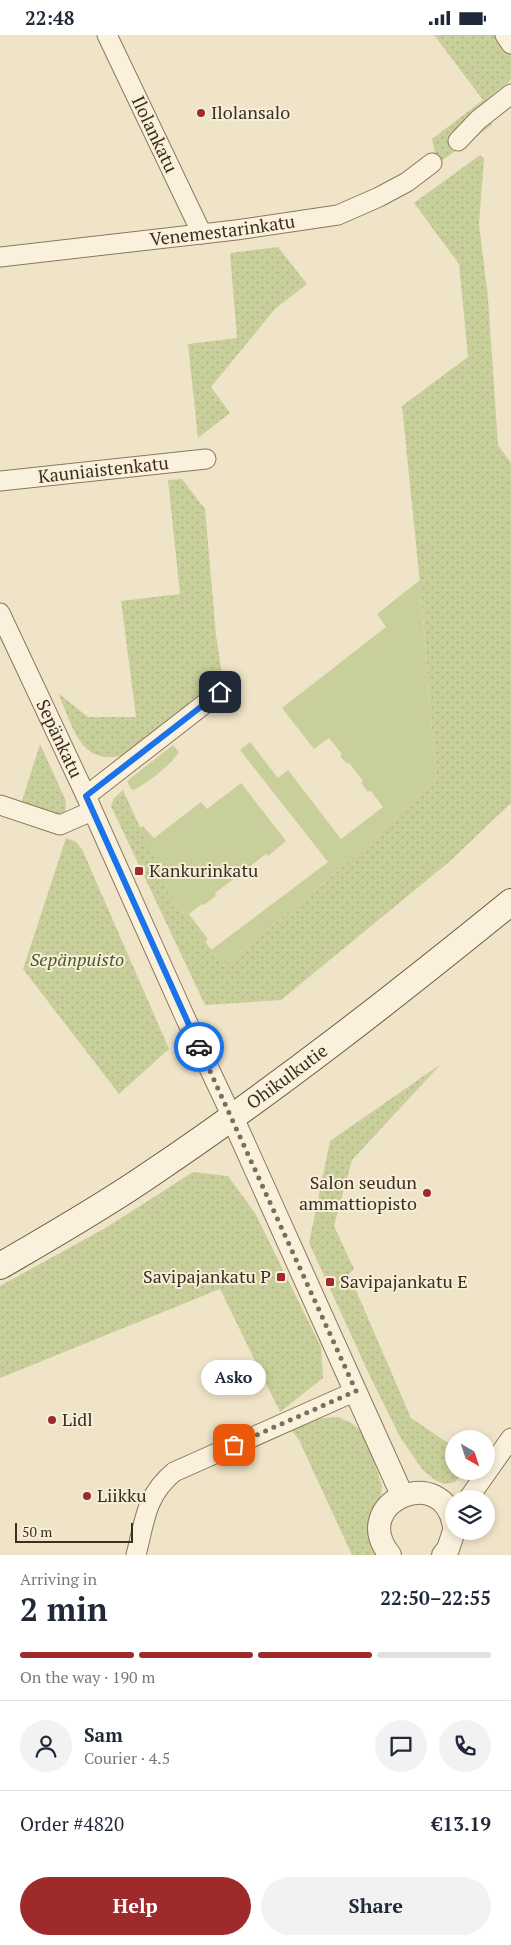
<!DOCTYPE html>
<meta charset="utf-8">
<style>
body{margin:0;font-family:"PT Serif",serif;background:#f2f2f3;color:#1f2937;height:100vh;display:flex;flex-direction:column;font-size:19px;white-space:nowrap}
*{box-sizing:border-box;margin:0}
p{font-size:16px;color:#747a83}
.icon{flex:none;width:28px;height:28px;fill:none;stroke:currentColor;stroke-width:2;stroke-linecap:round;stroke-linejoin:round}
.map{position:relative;height:1520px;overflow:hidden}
.panel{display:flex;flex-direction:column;background:#fff;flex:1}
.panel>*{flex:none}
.needle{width:32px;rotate:141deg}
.buttons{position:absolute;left:445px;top:1395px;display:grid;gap:10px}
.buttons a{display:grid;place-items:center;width:50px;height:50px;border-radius:50%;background:#fff;box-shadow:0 2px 8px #0003;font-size:25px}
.scale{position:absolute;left:15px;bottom:12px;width:118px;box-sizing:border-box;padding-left:5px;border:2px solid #3d2e20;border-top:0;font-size:14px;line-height:18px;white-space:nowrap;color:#3d2e20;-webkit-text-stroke:4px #f7eed8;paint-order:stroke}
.pin{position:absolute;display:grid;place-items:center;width:42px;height:42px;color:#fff;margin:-21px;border-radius:10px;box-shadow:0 2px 8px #0006}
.courier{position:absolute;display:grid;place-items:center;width:50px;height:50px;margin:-25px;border:4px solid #1a73e8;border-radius:50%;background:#fff;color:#222;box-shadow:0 1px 6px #0007}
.bubble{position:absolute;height:35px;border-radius:18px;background:#fff;box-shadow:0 2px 8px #0003;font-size:16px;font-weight:700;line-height:35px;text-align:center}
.head em{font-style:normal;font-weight:700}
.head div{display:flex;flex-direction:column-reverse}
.head{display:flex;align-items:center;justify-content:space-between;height:85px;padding:0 20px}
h1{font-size:32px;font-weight:700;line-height:38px}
.bar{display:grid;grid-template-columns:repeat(4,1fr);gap:8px 5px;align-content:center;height:60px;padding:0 20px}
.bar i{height:6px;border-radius:4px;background:#e0e1e3}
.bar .selected{background:#9e2a2b}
.bar p{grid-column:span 4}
.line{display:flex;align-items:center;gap:12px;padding:0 20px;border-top:1px solid #e0e1e3}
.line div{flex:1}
.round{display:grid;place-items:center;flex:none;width:52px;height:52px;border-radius:26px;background:#f2f2f3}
.action{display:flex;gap:10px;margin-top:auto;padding:10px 20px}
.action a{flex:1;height:58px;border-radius:30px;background:#9e2a2b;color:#fff;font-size:20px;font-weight:700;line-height:58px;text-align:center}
.action a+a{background:#f2f2f3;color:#1f2937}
.status{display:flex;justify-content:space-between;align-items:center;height:35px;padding:0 25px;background:#fff;direction:ltr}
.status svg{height:14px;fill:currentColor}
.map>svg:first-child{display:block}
.grass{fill:#c9cf9b}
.park{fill:url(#park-dots)}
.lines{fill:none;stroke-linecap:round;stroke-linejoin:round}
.minor-casing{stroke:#8d765c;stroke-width:21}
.tertiary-casing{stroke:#8d765c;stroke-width:24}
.secondary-casing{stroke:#6f573f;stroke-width:28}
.minor{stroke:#faf1dc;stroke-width:19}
.tertiary{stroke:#faf1dc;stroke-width:22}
.secondary{stroke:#faf1dc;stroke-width:26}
.done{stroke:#7c6e5b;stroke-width:5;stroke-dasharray:0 9}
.route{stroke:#1a73e8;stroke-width:6}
.poi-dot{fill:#9e2a2b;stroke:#f7eed8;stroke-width:2}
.labels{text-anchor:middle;stroke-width:4;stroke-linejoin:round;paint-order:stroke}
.poi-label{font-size:18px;fill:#3d2e20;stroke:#f7eed8;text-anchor:start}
.street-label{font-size:18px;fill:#3d2e20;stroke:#f7eed8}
.park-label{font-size:18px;font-style:italic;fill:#4d5a26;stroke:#f7eed8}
</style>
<div class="status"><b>22:48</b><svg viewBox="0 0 49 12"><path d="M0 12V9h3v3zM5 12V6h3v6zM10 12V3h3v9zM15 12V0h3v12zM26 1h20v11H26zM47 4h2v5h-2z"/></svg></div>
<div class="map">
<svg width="511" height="1520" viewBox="0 0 511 1520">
<defs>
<pattern id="park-dots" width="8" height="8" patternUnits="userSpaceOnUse" patternTransform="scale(1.25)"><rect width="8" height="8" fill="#c9cf9b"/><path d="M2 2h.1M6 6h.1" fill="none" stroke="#aeb285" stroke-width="1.8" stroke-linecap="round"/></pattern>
</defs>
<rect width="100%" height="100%" fill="#f0e4c8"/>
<!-- grass -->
<path class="grass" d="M420 545 436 744 345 830 224 931 211 915 328 827 240 715 250 707 278 743 288 735 341 804 383 772 370 755 368 757 361 748 363 746 349 728 347 729 340 721 342 719 329 703 314 714 282 673 386 592 377 579Z
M173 710 179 717C168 733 151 745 134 755L131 754 127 746Z
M241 748 286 806 268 821 266 819 248 833 249 836 237 845 235 843 215 858 216 861 204 870 202 869 189 879 208 904 205 907 174 866 140 793 143 791 154 803 201 767 207 774Z"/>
<!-- park -->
<path class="park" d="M434 0H500L511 15V45L487 64 492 90 437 129 432 104 483 65Z
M480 120 484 124 479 189 488 263 498 410 511 428V768L449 827 281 965 205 970 111 771 114 763 123 755 174 866 224 931 345 830 436 744 422 568 402 371 468 322 459 229 414 168Z
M278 212 307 249 275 274 211 352 230 378 198 403 188 309 237 303 230 218Z
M182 444 205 474 216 600 223 646 131 718C81 736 74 694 58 658L88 682H136L121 566 180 559 168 445Z
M40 709 66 766 65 786 21 769Z
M66 803 76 807 82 814 169 1014 119 1059 23 934Z
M441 1029 352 1125 334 1191 354 1234 349 1239 411 1383 454 1412V1436H465L455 1447 444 1449 435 1445 422 1434 400 1402 369 1339 309 1208 330 1106Z
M193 1137 228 1141 255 1178 321 1312 323 1343 280 1377 220 1254 0 1343V1251L107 1192Z
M338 1382 351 1388 363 1397 374 1426 382 1451 375 1507 377 1520H352L299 1405 290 1393 313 1384Z"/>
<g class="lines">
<defs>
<g id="minor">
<path id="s1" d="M107 0 202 199"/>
<path d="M505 0 511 9"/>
<path d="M458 106 478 85 511 59"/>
<path id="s2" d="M0 222 236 195 338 180 379 162 407 147 432 128"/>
<path id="s3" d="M0 446 206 424"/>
<path id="s4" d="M0 578 86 761 184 980 232 1082"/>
<path d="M86 761 220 657"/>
<path d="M0 770 60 790 92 776"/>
<path d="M468 1464 511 1403"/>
<path d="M136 1520C145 1486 145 1461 174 1437L356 1356"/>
</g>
<path id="tertiary" d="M232 1082 402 1460
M390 1520C347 1467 445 1426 454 1492
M443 1520 448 1514 454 1496"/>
<g id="secondary">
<path id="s5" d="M0 1231C50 1202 101 1173 149 1140 274 1056 394 962 511 867"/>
</g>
</defs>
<!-- minor casing -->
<use href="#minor" class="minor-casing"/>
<!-- tertiary casing -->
<use href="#tertiary" class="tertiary-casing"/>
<!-- secondary casing -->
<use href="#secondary" class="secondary-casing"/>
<!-- minor -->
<use href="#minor" class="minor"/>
<!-- tertiary -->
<use href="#tertiary" class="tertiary"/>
<!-- secondary -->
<use href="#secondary" class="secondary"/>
</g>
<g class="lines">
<!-- done -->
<path class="done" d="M199 1012 356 1356 234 1410"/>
<!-- route -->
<path class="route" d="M199 1012 86 761 220 657"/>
</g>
<!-- markers -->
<g class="poi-dot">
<circle cx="201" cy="78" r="5"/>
<rect x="134" y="831" width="10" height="10" rx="2.5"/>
<circle cx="427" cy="1158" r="5"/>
<rect x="276" y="1237" width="10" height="10" rx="2.5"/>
<rect x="325" y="1242" width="10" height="10" rx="2.5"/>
<circle cx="52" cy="1385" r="5"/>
<circle cx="87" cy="1461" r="5"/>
</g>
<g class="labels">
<!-- poi labels -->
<g class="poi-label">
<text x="211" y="84">Ilolansalo</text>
<text x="149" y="842">Kankurinkatu</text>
<text x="417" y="1154" text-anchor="end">Salon seudun<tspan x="417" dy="21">ammattiopisto</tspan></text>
<text x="271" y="1248" text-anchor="end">Savipajankatu P</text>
<text x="340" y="1253">Savipajankatu E</text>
<text x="62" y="1391">Lidl</text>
<text x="97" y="1467">Liikku</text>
</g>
<!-- street labels -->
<g class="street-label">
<text dy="6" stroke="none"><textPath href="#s1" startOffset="110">Ilolankatu</textPath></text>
<text dy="6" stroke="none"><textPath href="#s2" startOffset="224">Venemestarinkatu</textPath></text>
<text dy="6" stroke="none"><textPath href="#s3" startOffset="104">Kauniaistenkatu</textPath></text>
<text dy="6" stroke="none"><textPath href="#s4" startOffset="139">Sepänkatu</textPath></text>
<text dy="6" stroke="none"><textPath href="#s5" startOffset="344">Ohikulkutie</textPath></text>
</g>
<!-- park labels -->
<g class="park-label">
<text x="77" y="931">Sepänpuisto</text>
</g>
</g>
</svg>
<div class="buttons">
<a><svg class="needle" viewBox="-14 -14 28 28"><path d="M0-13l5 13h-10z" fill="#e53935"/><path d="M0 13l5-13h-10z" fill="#747a83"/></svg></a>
<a><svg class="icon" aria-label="layers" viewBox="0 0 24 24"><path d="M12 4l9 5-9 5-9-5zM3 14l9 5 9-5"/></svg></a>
</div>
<div class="scale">50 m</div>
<div class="pin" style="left:234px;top:1410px;background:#ea580c"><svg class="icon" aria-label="bag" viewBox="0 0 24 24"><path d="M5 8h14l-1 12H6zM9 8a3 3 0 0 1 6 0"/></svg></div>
<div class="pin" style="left:220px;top:657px;background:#1f2937"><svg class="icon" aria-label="home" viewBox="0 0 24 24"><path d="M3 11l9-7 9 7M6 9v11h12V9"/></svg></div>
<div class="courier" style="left:199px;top:1012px"><svg class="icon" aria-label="car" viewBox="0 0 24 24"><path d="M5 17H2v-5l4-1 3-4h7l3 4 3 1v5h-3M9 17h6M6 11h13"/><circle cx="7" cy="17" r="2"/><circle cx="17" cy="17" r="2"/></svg></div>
<div class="bubble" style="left:201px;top:1325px;width:65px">Asko</div>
</div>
<section class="panel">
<div class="head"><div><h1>2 min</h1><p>Arriving in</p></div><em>22:50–22:55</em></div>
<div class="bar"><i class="selected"></i><i class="selected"></i><i class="selected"></i><i></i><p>On the way · 190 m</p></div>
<div class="line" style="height:90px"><a class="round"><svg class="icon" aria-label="person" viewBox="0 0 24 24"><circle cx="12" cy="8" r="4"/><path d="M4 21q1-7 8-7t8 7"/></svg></a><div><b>Sam</b><p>Courier · 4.5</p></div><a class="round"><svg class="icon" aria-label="chat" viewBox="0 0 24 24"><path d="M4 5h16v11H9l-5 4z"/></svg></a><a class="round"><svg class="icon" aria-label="phone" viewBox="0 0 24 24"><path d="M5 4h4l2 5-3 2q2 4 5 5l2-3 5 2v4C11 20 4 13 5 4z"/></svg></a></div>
<div class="line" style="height:65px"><div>Order #4820</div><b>€13.19</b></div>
<div class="action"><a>Help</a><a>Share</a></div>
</section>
